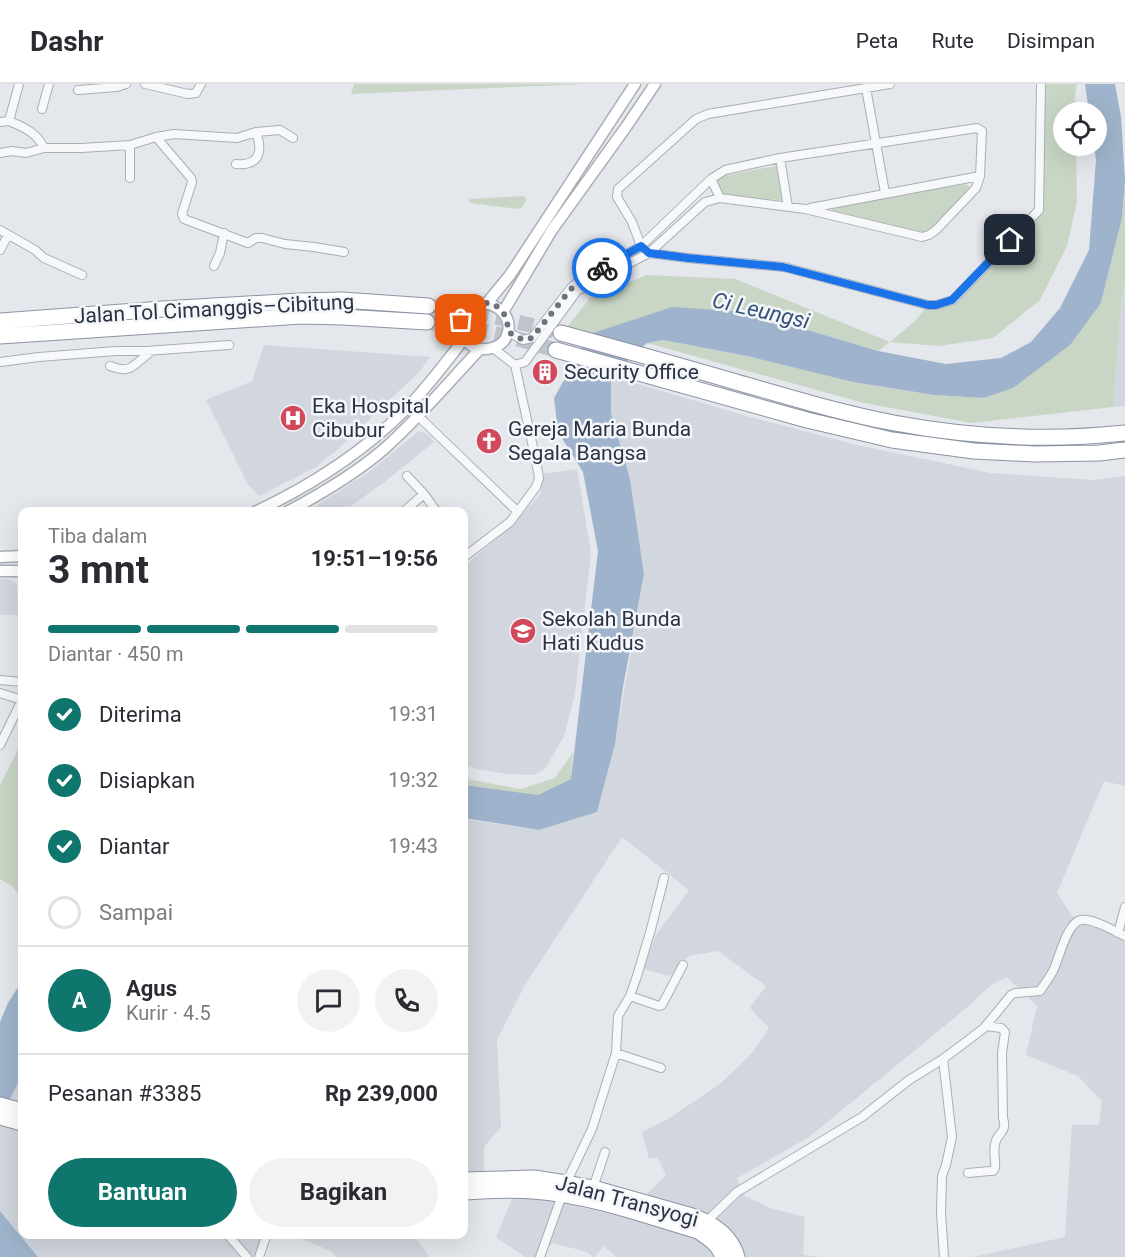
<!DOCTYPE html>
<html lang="id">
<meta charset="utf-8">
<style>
body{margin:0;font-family:Roboto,sans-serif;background:#f2f2f3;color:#2b2b33;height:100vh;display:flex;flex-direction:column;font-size:22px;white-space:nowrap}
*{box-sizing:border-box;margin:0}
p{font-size:20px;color:#7c7c81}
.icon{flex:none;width:33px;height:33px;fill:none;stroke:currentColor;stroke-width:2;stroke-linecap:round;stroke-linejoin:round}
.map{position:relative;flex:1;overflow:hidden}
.drawer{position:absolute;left:18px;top:423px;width:450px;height:732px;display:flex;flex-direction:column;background:#fff;border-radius:12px;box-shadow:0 6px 24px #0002}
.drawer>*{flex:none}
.fabs{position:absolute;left:1053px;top:18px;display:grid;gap:12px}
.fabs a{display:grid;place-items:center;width:54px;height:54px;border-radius:50%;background:#fff;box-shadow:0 6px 24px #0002;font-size:30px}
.pin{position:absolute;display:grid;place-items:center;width:51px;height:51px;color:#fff;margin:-26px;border-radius:12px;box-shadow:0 3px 9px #0006}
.courier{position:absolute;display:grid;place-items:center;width:60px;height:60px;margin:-30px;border:4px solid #1a73e8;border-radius:50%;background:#fff;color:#222;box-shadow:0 2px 8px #0007}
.summary em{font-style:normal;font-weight:700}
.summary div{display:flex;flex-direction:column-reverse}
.summary{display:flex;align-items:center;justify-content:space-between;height:102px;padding:0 30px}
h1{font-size:39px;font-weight:700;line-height:45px}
.bar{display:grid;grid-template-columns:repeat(4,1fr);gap:9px 6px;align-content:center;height:72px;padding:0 30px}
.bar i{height:8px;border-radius:4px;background:#e1e1e2}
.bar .selected{background:#0f766e}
.bar p{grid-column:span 4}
.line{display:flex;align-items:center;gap:15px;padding:0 30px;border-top:2px solid #e1e1e2}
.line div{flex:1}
.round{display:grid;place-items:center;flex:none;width:63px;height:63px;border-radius:32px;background:#f2f2f3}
ol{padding:0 30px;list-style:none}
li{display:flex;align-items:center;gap:18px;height:66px}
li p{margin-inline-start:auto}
li .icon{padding:6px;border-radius:50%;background:#0f766e;color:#fff;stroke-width:4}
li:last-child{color:#7c7c81}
li i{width:33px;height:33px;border:3px solid #e1e1e2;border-radius:50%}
.button{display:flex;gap:12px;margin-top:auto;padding:12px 30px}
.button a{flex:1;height:69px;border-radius:36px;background:#0f766e;color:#fff;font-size:24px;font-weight:700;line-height:69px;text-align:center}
.button a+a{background:#f2f2f3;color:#2b2b33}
header{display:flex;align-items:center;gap:36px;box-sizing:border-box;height:84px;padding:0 30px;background:#fff;border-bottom:2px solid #e1e1e2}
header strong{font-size:28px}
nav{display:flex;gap:33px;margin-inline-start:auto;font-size:21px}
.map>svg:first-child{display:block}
.built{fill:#d2d6de}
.green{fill:#c9d6c5}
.water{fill:#9fb4cc}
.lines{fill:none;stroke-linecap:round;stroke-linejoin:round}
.highway-tunnel{stroke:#bfc3cb;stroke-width:15;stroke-dasharray:15 8;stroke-linecap:butt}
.street-casing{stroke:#a9aeb7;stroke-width:10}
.secondary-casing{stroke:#a9aeb7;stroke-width:13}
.highway-casing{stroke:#8b94a3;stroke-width:17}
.street{stroke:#f7f8fa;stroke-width:8}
.secondary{stroke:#fff;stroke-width:10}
.highway{stroke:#fff;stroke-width:15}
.done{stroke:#6c737f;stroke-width:6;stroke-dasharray:0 10.8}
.route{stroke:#1a73e8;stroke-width:8}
.labels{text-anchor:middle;stroke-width:5;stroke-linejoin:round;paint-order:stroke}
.street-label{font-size:21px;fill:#2b3445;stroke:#f4f6f9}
.poi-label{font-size:21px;fill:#2b3445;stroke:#f4f6f9;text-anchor:start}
.water-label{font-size:22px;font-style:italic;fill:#34527a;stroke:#f4f6f9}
</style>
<header>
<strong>Dashr</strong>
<nav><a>Peta</a><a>Rute</a><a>Disimpan</a></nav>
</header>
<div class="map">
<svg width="1125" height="1173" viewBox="0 0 1125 1173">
<rect width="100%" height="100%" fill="#e4e7ec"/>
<!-- built -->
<path class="built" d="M1125 201V322L1113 323 1121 221Z
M264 261 430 273 420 287 338 365 316 383 259 412 247 399 206 316 252 297Z
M611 292 743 331 857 361 991 389 1094 396 1125 392V702L1104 697 1057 809 1072 832 1111 840 1125 848V1173H973L1065 1153 1072 1041H1099L1102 1017 1078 992 1026 971 1037 922 1007 893 991 901 964 926 809 1053 737 1094 745 1112 770 1124 805 1133 803 1171 820 1173H616L603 1162 595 1173H593L587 1168 553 1159 536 1173H525L496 1153 512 1115 537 1113 624 1133 666 1091 657 1073 649 1075 642 1048 668 1035 720 1000 753 968 769 944 750 924 766 902 718 867 688 872 670 892 643 885 656 851 689 806 622 753 526 899 497 956 501 1043 484 1063V1087H464V735L539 746 597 728 615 660 644 490 630 395 611 329Z
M419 347 427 350 434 358 382 400 344 427H308L369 388Z
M577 385 591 469 575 610 564 652 545 685 533 691 507 690 476 685 464 680V483L516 437 541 409 542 390Z
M0 495H8L17 500 18 531H0Z
M22 991V1150L268 1151 258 1173H38L0 1127V1035Z
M389 1150 391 1152 395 1151H414L430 1173H336L331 1167 292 1151Z"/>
<!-- green -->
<path class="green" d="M354 0H586L351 10Z
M1041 0H1077L1075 11 1076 28H1064V62H1076L1077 118 1067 162 1040 216 993 254 938 262 890 258 878 267 801 244 590 250 567 243 590 214 647 191 735 195 890 258 916 236 928 221 953 216 1039 126Z
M775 82 779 83 784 115 779 116 715 113 711 102 723 92Z
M1125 95V201L1121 221 1113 323 971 339 860 318 647 259 663 256 747 272 853 298 934 311 984 314 1013 304 1101 219 1122 134Z
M965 100 969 102 970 107 929 149 924 150 831 129 833 122 836 121Z
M523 112 527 115 522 123 519 125 470 119 469 117 470 115Z
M22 657V815L12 802 0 795V701Z
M573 668 571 695 538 712 464 701V692L471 696 521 705 555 694Z"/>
<!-- water -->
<path class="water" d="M1085 0H1115L1121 33 1125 96 1122 134 1101 219 1070 261 1013 304 984 314 934 311 853 298 747 272 663 256 647 259 611 292V329L630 395 644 490 623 603 615 660 597 728 539 746 464 734V701L538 711 571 695 598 467 583 388 558 348 554 314 590 250 672 223 733 227 801 244 878 267 946 280 1001 274 1031 258 1060 224 1089 166 1096 76 1094 62H1096V28H1089Z
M22 897V991L0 1035V938L8 919Z
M0 1127 38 1173H0Z"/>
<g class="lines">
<!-- highway-tunnel -->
<path class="highway-tunnel" d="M428 222C471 227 512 236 554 247
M427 238 465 243 511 253 556 266"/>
<defs>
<path id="street" d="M145 0 188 10 196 9 201 0
M890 0 708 30 696 35 618 105 617 113 632 138 641 162 649 169 688 174 784 183 928 221H936L953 216 1039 126 1041 0
M866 4 885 109
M78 6 117 3 126 0
M42 25 49 0
M9 37C24 43 37 49 44 64
M0 38 9 37 19 0
M156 53 191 94 192 98 182 130 184 135 248 159 256 154H262L285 160 314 163 344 168
M0 69 12 67 26 69 44 64H81L130 61 156 53 174 50 237 54 256 48 280 46 293 54
M780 74 788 123
M236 80C260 82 263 67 256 48
M130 94V61
M711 95 720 114
M810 124 980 92
M0 146 35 166 44 174 82 191
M0 166 8 151
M214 182 220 169 224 149
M508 248 523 256 532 254 570 205 580 196 641 162 711 95 725 86 780 74 977 44 982 47 980 92 976 104 936 146 929 151 922 153 805 125 720 114 705 118 649 169 577 207 525 278 515 281
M0 278 39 273 116 267H146L229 261
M110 282C131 290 132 282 148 270
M418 332 518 428
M407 392 424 410 437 428
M403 428 424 410
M464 473 510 438 536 403 539 394 536 377 515 281 493 264
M0 596 22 598
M0 609 22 616
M0 661 22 616
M1118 849 1125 823
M630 912 659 922 662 921 683 881
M616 969 661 984
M943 975 952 1053 946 1081 942 1092 941 1129 944 1173
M968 1089 990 1087H993L995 1084C996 1076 993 1069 995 1060 997 1048 1008 1049 1003 1034L1002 969 1005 948 1001 944 986 942
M566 1099 592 1045 616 969 618 932 630 912 637 892 651 845 664 794
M593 1104 605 1068
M707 1137 737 1108 862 1033 909 996 943 975 967 957 984 944 1011 911 1015 909 1040 907C1044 901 1049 894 1053 887 1059 875 1067 838 1081 836 1093 834 1114 847 1125 852
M227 1150 247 1173
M259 1173 267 1150
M540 1173 562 1111"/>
<path id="secondary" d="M480 219C495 219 512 230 508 248 505 265 480 271 467 258 453 243 462 225 480 219Z
M487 219 510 191 635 0
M503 228 552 146 626 43 655 0
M255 428C310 402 362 369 405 326 427 304 445 279 464 255
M287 428C321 410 355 390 384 365 418 335 448 299 479 266
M0 473 22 472
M0 487H22"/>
<path id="highway" d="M0 237 163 225 300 217 342 216 428 222
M561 249C620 265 678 281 736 298 789 313 841 329 894 339 969 353 1049 357 1125 349
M0 252 301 232 343 233 427 238
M556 266 807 336 892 356 974 367 1035 370 1099 369 1125 366
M0 1021 22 1027
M0 1033 22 1039
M464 1096 534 1094 566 1099 593 1104 692 1132C712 1139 731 1151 737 1173
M464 1108C487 1107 510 1105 533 1107 589 1111 644 1131 698 1147 709 1154 719 1161 723 1173"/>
</defs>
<!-- street casing -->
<use href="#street" class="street-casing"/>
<!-- secondary casing -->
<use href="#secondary" class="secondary-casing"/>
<!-- highway casing -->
<use href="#highway" class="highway-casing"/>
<!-- street -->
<use href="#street" class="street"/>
<!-- secondary -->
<use href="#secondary" class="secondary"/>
<!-- highway -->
<use href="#highway" class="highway"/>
</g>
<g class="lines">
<!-- done -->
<path class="done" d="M461 236C469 219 492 211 504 230 507 235 508 242 508 248L523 256 532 254 570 206 580 196 602 184"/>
<!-- route -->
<path class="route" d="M602 184 641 162 649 169 688 174 783 183 928 221H936L952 216 1010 156"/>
</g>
<!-- icons -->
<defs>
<symbol id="building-disc" viewBox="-11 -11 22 22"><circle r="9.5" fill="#d1495b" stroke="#f4f6f9"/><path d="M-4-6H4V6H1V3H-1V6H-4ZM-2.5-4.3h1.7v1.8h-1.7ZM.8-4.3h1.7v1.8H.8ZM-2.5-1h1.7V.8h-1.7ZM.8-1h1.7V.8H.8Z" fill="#fff"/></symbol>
<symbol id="hospital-disc" viewBox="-11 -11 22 22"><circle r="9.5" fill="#d1495b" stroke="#f4f6f9"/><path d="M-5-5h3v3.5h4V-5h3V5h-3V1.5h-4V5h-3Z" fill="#fff"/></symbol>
<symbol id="church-disc" viewBox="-11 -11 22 22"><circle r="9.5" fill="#d1495b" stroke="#f4f6f9"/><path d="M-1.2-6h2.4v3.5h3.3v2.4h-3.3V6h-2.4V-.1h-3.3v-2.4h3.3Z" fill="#fff"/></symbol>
<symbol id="school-disc" viewBox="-11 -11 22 22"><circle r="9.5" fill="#d1495b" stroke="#f4f6f9"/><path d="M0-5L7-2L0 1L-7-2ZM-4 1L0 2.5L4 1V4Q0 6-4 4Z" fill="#fff"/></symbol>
</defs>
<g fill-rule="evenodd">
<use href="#building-disc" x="530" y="273" width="30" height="30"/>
<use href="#hospital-disc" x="278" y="319" width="30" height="30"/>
<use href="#church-disc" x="474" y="342" width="30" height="30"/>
<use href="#school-disc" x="508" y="532" width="30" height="30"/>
</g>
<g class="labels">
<!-- street labels -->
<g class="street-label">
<text transform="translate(214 225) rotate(-3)" y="7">Jalan Tol Cimanggis–Cibitung</text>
<text transform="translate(627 1117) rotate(15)" y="7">Jalan Transyogi</text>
</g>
<!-- poi labels -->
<g class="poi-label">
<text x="564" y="295">Security Office</text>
<text x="312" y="329">Eka Hospital<tspan x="312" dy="24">Cibubur</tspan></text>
<text x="508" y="352">Gereja Maria Bunda<tspan x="508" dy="24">Segala Bangsa</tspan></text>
<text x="542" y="542">Sekolah Bunda<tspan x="542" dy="24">Hati Kudus</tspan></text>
</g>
<!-- water labels -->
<g class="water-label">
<text transform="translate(761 226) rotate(13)" y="8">Ci Leungsi</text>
</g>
</g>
</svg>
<div class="fabs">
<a><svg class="icon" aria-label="locate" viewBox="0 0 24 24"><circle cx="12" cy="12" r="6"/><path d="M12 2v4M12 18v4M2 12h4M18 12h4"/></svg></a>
</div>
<div class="pin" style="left:461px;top:236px;background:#ea580c"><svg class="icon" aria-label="bag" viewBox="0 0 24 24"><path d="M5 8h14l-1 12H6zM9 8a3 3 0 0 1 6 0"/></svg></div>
<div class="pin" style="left:1010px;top:156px;background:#1f2937"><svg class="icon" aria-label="home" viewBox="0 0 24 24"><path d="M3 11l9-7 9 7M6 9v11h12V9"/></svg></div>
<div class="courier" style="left:602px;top:184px"><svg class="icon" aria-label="bike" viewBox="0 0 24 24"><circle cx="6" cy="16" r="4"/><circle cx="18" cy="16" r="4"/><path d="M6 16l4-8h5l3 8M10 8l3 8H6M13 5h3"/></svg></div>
<section class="drawer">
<div class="summary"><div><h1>3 mnt</h1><p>Tiba dalam</p></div><em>19:51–19:56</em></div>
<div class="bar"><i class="selected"></i><i class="selected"></i><i class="selected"></i><i></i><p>Diantar · 450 m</p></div>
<ol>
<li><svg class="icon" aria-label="check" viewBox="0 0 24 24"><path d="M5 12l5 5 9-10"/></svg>Diterima<p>19:31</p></li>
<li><svg class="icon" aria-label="check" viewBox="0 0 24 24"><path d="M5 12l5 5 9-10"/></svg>Disiapkan<p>19:32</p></li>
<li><svg class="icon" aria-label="check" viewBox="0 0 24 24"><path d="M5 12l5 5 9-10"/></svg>Diantar<p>19:43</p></li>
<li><i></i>Sampai</li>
</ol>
<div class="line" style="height:108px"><b class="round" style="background:#0f766e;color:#fff">A</b><div><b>Agus</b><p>Kurir · 4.5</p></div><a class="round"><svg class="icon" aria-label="chat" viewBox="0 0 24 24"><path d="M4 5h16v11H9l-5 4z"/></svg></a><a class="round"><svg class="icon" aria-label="phone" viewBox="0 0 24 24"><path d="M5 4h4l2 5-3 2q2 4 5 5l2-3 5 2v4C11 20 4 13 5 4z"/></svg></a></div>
<div class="line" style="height:78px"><div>Pesanan #3385</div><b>Rp 239,000</b></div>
<div class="button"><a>Bantuan</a><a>Bagikan</a></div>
</section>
</div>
